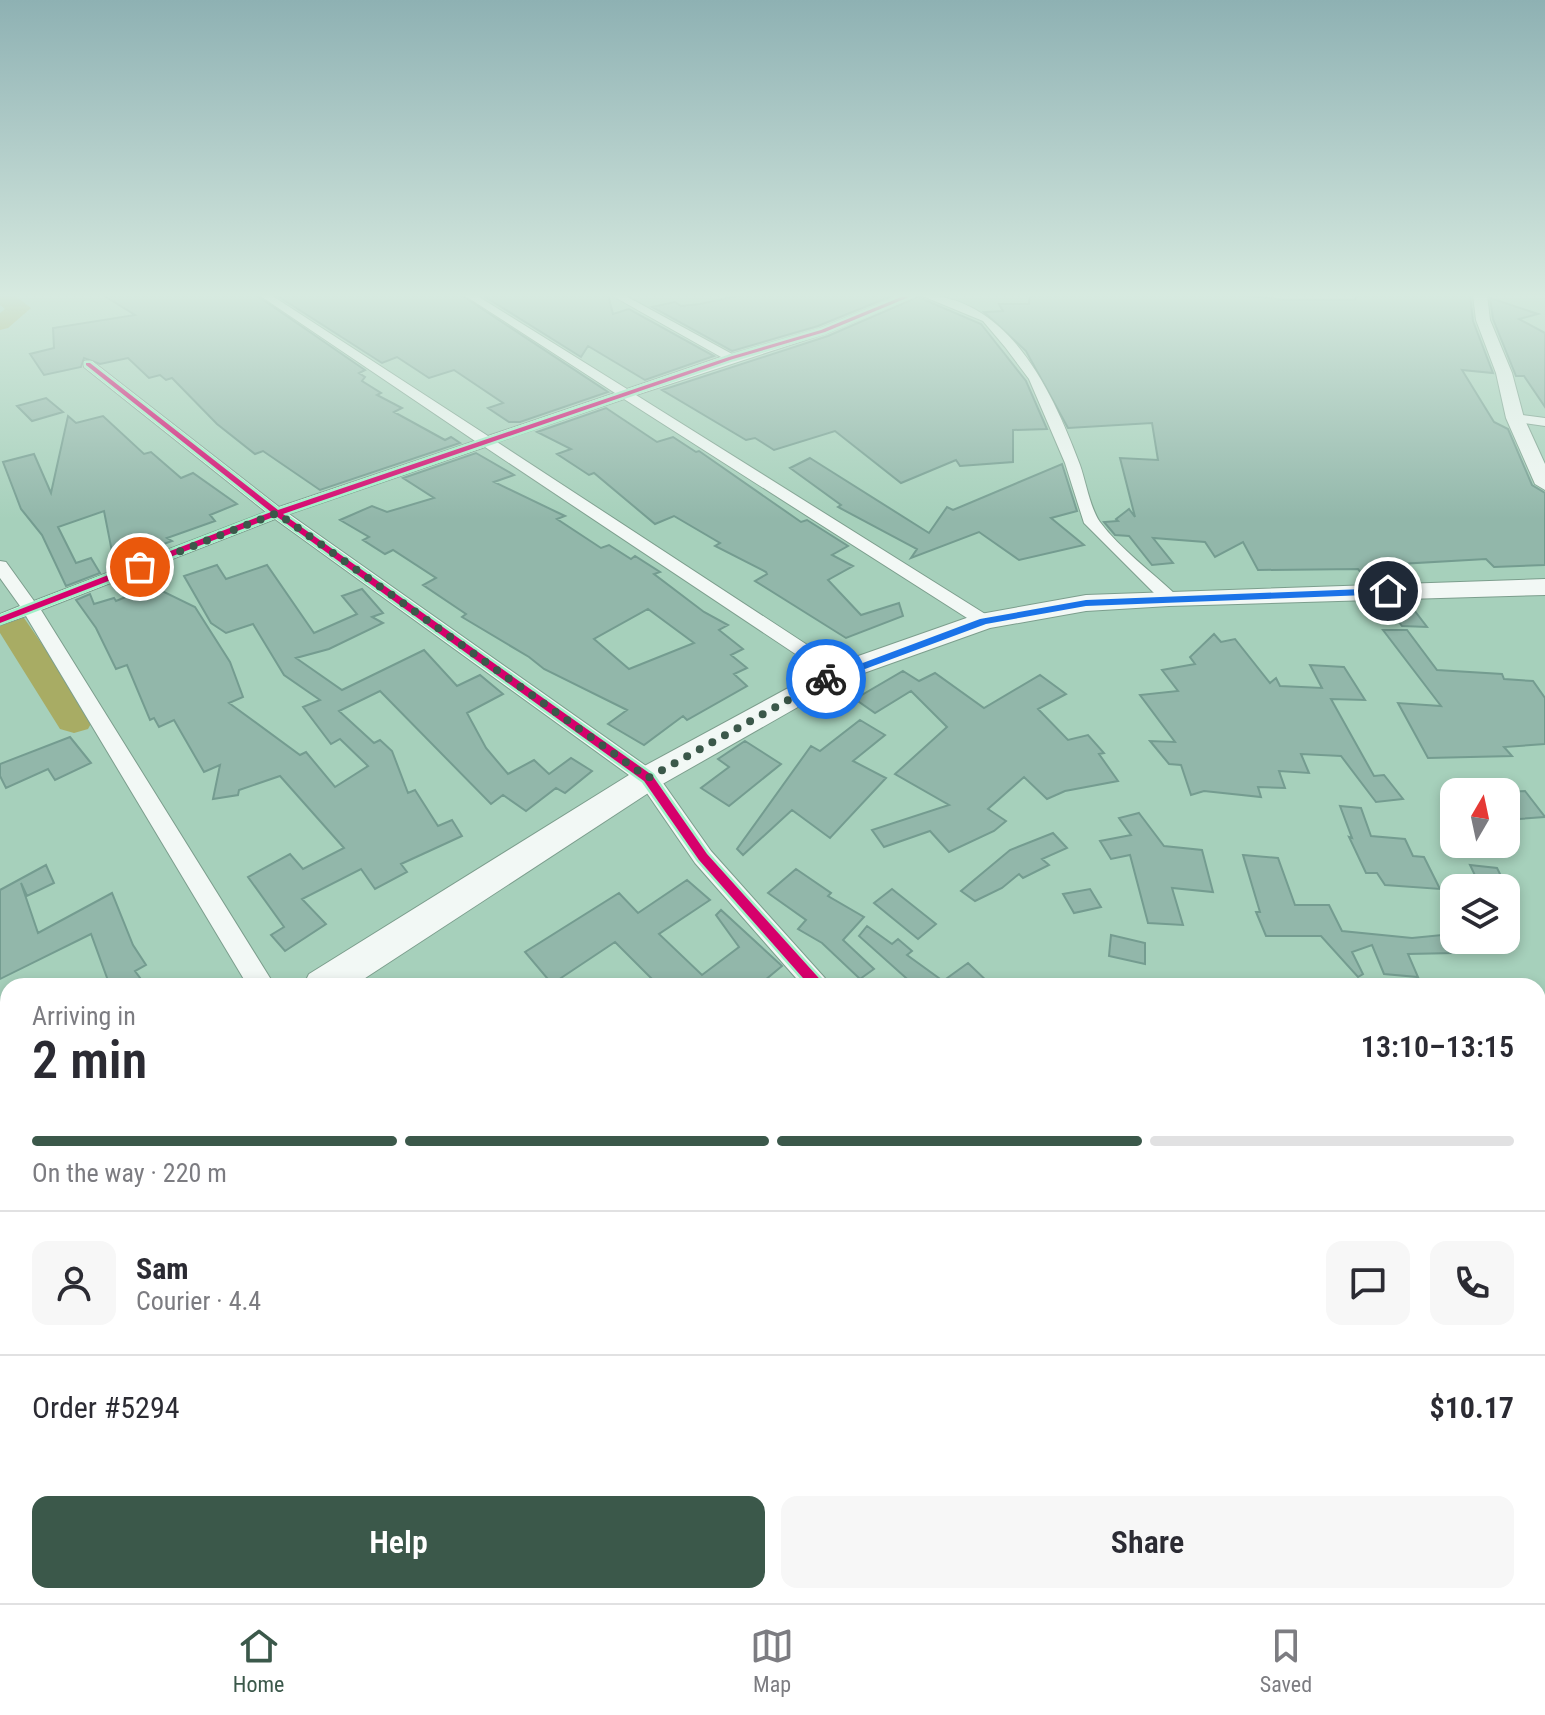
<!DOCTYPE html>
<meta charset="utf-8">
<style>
body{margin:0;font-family:"Roboto Condensed",sans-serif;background:#f7f7f7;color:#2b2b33;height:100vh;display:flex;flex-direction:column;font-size:30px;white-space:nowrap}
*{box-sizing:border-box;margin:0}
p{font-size:26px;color:#7c7c81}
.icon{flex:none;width:44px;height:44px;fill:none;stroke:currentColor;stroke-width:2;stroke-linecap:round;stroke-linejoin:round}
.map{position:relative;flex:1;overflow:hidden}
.panel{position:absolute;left:0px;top:978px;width:1546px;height:626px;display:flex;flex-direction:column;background:#fff;border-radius:24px 24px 0 0;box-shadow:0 4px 12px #0003}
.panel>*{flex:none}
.needle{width:52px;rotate:9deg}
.buttons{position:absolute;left:1440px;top:778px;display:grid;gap:16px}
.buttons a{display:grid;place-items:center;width:80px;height:80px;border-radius:16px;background:#fff;box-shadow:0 4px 12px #0003;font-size:40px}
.pin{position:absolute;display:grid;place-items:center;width:68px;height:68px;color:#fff;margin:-34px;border:4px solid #fff;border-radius:50%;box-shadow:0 2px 8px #0007}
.courier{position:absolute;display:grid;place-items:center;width:80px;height:80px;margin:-40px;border:6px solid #1a73e8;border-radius:50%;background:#fff;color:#222;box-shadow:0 2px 10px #0007}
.overview em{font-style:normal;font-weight:600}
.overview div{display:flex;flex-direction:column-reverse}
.overview{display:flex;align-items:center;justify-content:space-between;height:136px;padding:0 32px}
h1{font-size:52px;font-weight:600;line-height:60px}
.bar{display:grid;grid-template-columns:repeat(4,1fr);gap:12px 8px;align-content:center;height:96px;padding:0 32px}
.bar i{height:10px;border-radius:6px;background:#e1e1e2}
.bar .selected{background:#3b584a}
.bar p{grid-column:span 4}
.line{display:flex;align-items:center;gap:20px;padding:0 32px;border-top:2px solid #e1e1e2}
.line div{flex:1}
.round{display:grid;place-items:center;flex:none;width:84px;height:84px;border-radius:16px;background:#f7f7f7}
.cta{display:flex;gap:16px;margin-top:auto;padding:16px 32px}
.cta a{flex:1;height:92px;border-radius:16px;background:#3b584a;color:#fff;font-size:32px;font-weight:600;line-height:92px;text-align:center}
.cta a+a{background:#f7f7f7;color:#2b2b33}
.tabs{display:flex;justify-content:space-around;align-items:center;height:112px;border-top:2px solid #e1e1e2;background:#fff;font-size:22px;color:#7c7c81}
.tabs a{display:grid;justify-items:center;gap:4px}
.tabs .selected{color:#3b584a}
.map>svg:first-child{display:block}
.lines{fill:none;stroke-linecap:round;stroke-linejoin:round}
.river{fill:#a8ac64;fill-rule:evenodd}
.building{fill:#92b7aa;stroke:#749c90;stroke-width:2;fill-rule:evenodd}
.minor-casing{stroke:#7c9e8d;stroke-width:2}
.tertiary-casing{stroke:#7c9e8d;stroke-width:2}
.secondary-casing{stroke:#7c9e8d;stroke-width:2}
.minor{fill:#f2f8f5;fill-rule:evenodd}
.tertiary{fill:#f2f8f5;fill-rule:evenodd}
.secondary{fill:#f2f8f5;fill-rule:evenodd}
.cycleway-casing{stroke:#a1f0c8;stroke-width:5}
.cycleway{fill:#d6006c;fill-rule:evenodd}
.route{fill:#1a73e8}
.done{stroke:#3b584a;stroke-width:8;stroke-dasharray:0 14.4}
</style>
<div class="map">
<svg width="1545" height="1603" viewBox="0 0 1545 1603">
<rect width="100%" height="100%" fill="#a6d0bb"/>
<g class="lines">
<!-- river -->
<path class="river" d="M0 295H14L31 308 8 328 0 330V313L5 309 0 305Z
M10 612 22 615 88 711 93 720 88 729 74 733 60 729 0 633V614Z"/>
</g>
<!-- building -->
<path class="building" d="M103 295H256L365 370 359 373 365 377 362 381 381 393 377 395 402 408 394 412 445 440 451 437 460 443 320 490 263 451 255 454 217 424 172 378 166 380 160 375 149 378 128 358 100 364 84 358 81 367 44 375 30 354 54 348 53 328 135 315Z
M276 295H461L608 392 520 422H509L488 408 503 403 454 370 429 378 397 357 382 363Z
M482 295H608L613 314 629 309 714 356 645 380 588 346 581 357Z
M741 295H894L818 326 732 351 652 307 675 302 681 306 700 304Z
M1030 295H1239L1286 300H1355L1356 295H1470L1473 321 1493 373 1462 370 1494 422 1508 429 1532 485 1545 493V565L1494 567 1486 559 1400 564 1404 569 1382 568 1392 581 1368 582 1358 569 1258 570 1243 542 1215 557 1205 542 1153 538 1173 563 1152 565 1129 536 1115 535 1104 522 1118 521 1116 519 1129 509 1135 517 1120 458 1158 460 1152 423 1068 428 1026 351 984 312 1003 311 999 304H1029Z
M918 297 981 324 1026 381 1047 429 1013 430V462L960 466 956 460 901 483 835 431 774 450 755 438 746 440 662 390 828 336Z
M1490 298 1538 314 1519 319 1545 333V407L1524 376H1516L1493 319Z
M46 398 63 412 32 421 17 406Z
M606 408 657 442 673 437 696 452 699 451 801 522 807 520 848 546 832 555 853 566 828 580 861 615 899 603 903 616 846 638 755 581 767 574 766 572 715 546 720 543 674 516 655 524 594 473 589 475 557 454 571 449 537 432Z
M68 416 76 423 103 416 144 454 151 452 181 478 193 473 237 504 210 515 215 521 167 538 172 541 114 562 104 511 58 527 76 563 91 558 100 573 66 586 42 535 21 509 3 462 34 454 51 493Z
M476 453 514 475 494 482 565 516 557 519 601 548 609 545 631 559 635 556 660 572 654 574 704 612 728 625 719 630 743 649 731 655 747 668 734 674 747 686 687 720 683 716 644 745 608 724 627 710 544 669 529 657 462 617 466 614 423 585 436 578 393 550 385 554 363 540 369 537 340 520 372 506 387 512 434 498 403 478ZM648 609 694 643 629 669 594 639Z
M810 458 929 533 947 507 953 510 1062 464 1077 511 1051 518 1084 545 1019 560 979 532 911 558 917 549 838 507 841 505 790 468Z
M217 565 226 579 267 565 314 633 357 614 342 596 362 589 383 613 372 617 383 623 329 649 296 658 342 690 424 650 457 686 480 675 503 694 467 713 486 748 508 774 534 760 549 774 571 758 592 771 565 793 556 788 526 811 503 795 491 804 380 691 339 711 374 743 380 740 392 751 408 793 415 790 438 826 452 820 462 836 401 864 407 872 375 889 361 869 302 899 326 924 285 951 271 935 284 927 248 877 290 854 303 869 344 848 280 776 239 790 238 795 213 799 220 765 204 772 174 720 159 727 154 718 150 720 127 665 116 669 96 628 76 600 90 594 94 604 114 598 116 601 152 586 195 607 230 662 243 697 229 703 300 755 306 752 335 787 368 766 340 739 331 744 303 707 320 700 284 675 253 624 226 633 211 623 184 576Z
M1408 602 1427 627 1402 626 1384 603Z
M1383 630H1407L1437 670 1502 674 1504 679 1533 681 1545 698V744L1504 747 1512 756 1428 758 1398 703 1441 706Z
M1214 634 1221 642 1235 639 1270 683 1276 678 1280 686 1322 688 1310 665 1344 667 1365 700 1331 699 1374 776 1384 775 1403 799 1376 802 1341 756 1301 754 1309 773 1279 771 1285 788 1258 787 1261 797 1204 791 1191 795 1181 765 1169 764 1150 741 1175 742 1140 695 1178 691 1162 670 1195 664 1190 657Z
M903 671 919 681 935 673 984 708 1040 675 1066 694 1038 709 1068 740 1088 735 1104 753 1099 754 1118 781 1065 791 1047 799 1024 777 988 809 1006 821 994 831 949 852 930 831 884 847 872 830 949 805 895 774 947 727 911 691 875 713 855 699Z
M860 720 885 735 853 761 886 778 830 838 792 810 743 855 737 849 811 746 820 751Z
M70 737 91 763 55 780 48 769 6 788 0 776V764Z
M745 741 781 764 729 806 701 788 729 767 718 759Z
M1525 791 1545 817 1506 820V792Z
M1340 806 1361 808 1371 836 1405 839 1413 856 1424 857 1440 889 1385 885 1377 873H1366L1349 837 1352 838Z
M1139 813 1164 846 1202 850 1213 892 1172 888 1183 925 1148 923 1130 855 1111 859 1100 841 1131 835 1119 818Z
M1053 833 1067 848 1042 859 1049 865 1023 878 1019 874 1002 888 975 901 961 891 1010 850Z
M1243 855 1278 858 1295 905H1329L1342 931 1412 938 1442 935 1454 953 1408 954 1418 977 1384 974 1372 945 1352 952 1363 974 1358 977 1321 936H1266L1256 912H1260Z
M46 865 54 883 27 896 21 883 38 933 112 893 133 945 146 965 135 971 146 986H110L91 934 0 979V890Z
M1470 865 1497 868 1507 888H1481Z
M796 869 831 893 828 896 864 917 843 940 874 969 860 979 822 943 798 929 806 920 768 893Z
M687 880 710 900 659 934 702 975 739 947 716 915 721 910 782 966 758 986H659L615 942 552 984 525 952 619 893 638 913Z
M892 889 936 924 918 939 874 903Z
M1090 889 1101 907 1074 913 1063 894Z
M867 926 892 944 898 939 912 951 907 955 943 981 968 963 992 986H915L859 936Z
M1111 935 1145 943V964L1109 956Z"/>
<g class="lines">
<defs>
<path id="minor" d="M259 295H271L488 436 615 393 464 295H476L627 389 721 357 611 295H624L732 354 819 329 902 295H916L827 333 636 395 990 617V625H978L624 399 497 442 844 669 847 673 844 677H830L485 447 289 514 656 773 711 851 832 986H803L695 863 640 783 275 519 41 610 275 986H248L26 616 0 625V614L20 606 0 578V561L6 562 34 601 266 512 84 367V361H92L279 507 475 441Z
M920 295C1009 295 1053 393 1080 465 1086 482 1090 508 1100 522 1120 549 1152 572 1175 594V602H1163L1084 523 1065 463 1029 379 1005 347 983 321Z
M1515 414 1545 418V426L1510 421 1508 418Z
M1538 1559 1545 1562V1603L1528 1596H1538Z
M1358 1596H1398L1397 1603H1357Z"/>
<path id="tertiary" d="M1473 295H1487L1490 320 1512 373 1524 418 1545 464V490L1535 484 1506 418 1496 373 1476 320Z"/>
<path id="secondary" d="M1545 579V595L1169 606 1086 611 990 628 847 679 659 786 353 986H303L309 974 637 770 827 667 975 615 1086 595Z
M8 1175V1222L0 1225V1178Z"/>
</defs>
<!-- minor casing -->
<use href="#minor" class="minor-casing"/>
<!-- tertiary casing -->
<use href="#tertiary" class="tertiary-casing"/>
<!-- secondary casing -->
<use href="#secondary" class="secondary-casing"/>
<!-- minor -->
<use href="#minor" class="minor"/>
<!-- tertiary -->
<use href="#tertiary" class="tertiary"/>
<!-- secondary -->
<use href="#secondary" class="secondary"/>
<defs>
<path id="cycleway" d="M906 295H914L825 332 733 359 283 514 652 775 707 854 826 986H810L699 860 644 781 276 516 0 623V617L271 512 86 365V363H90L278 510 729 357 821 330Z"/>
</defs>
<!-- cycleway casing -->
<use href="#cycleway" class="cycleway-casing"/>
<!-- cycleway -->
<use href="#cycleway" class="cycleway"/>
</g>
<!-- sky -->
<linearGradient id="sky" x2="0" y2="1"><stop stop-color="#8eb1b3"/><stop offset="0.57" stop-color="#d7eae0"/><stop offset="1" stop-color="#d7eae0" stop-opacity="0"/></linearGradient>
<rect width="1545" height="519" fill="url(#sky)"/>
<!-- route -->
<path class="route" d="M1388 588 1392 594 1086 606 986 624 830 682 820 679 980 619 1086 600Z"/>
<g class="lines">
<!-- done -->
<path class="done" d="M140 567 277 513 648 778 826 679"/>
</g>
</svg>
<div class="buttons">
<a><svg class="needle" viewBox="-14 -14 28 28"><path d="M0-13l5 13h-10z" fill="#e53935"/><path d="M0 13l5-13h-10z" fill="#7c7c81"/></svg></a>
<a><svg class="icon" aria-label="layers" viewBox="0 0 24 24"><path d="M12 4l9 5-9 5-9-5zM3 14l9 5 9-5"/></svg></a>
</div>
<div class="pin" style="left:140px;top:567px;background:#ea580c"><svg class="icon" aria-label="bag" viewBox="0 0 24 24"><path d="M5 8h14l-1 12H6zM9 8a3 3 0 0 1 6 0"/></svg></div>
<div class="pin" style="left:1388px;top:591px;background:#1f2937"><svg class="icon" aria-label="home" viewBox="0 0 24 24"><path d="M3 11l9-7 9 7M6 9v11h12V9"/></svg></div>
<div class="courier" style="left:826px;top:679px"><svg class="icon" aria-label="bike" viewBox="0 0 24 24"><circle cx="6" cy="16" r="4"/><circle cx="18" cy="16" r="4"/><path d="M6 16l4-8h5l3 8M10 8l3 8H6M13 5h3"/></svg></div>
<section class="panel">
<div class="overview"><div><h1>2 min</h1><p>Arriving in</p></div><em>13:10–13:15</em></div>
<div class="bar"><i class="selected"></i><i class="selected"></i><i class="selected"></i><i></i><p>On the way · 220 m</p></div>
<div class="line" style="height:144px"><a class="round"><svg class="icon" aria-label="person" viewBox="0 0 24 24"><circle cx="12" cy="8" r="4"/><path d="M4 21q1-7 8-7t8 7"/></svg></a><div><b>Sam</b><p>Courier · 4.4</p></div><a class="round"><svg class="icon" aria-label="chat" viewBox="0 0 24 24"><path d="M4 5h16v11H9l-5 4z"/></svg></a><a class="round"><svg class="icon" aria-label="phone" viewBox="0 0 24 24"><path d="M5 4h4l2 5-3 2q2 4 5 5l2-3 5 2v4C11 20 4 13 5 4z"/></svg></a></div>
<div class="line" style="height:104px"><div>Order #5294</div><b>$10.17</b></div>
<div class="cta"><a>Help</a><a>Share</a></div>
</section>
</div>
<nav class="tabs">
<a class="selected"><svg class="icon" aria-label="home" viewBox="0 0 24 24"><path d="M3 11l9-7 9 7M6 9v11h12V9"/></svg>Home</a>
<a><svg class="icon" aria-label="map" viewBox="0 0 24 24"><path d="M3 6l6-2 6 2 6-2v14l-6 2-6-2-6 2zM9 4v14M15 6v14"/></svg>Map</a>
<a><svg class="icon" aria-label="saved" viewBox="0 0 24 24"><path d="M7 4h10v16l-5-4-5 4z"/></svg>Saved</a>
</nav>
